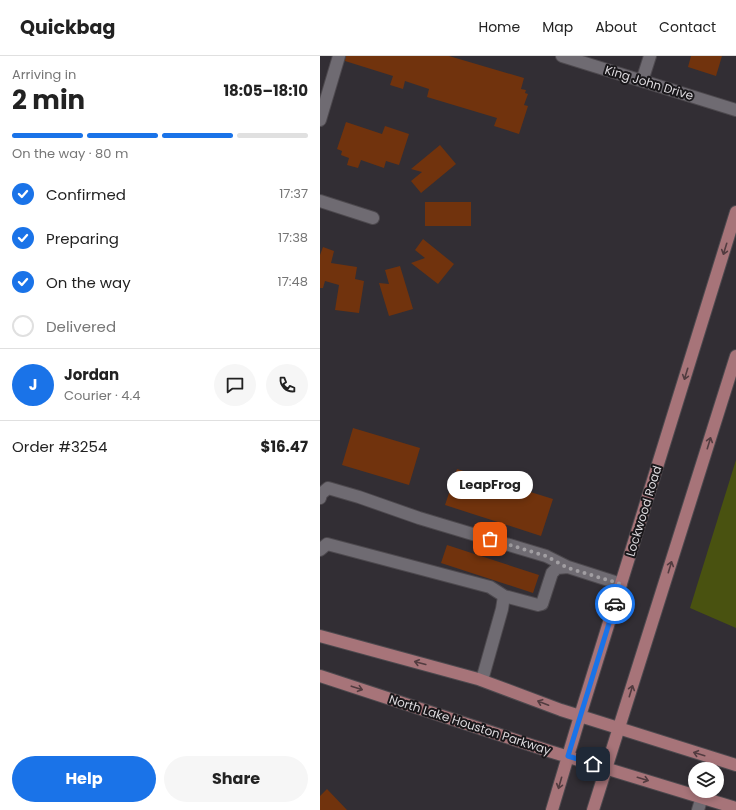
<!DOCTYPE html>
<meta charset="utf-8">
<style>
body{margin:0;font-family:Poppins,sans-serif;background:#f6f6f6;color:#222;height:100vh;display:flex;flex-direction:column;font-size:15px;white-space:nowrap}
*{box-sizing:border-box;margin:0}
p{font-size:13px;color:#767676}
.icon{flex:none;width:22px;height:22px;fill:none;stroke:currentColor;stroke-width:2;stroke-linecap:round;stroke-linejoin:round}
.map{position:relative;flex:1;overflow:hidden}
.side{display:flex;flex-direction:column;background:#fff;width:320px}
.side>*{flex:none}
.buttons{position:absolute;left:368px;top:706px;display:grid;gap:8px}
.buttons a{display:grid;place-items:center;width:36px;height:36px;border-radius:50%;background:#fff;box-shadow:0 2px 6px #0003;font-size:20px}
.pin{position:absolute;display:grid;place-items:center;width:34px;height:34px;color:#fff;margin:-17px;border-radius:8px;box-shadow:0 2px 6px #0006}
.courier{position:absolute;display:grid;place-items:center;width:40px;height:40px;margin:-20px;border:3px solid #1a73e8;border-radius:50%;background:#fff;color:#222;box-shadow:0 1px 5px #0007}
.bubble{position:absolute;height:28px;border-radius:14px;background:#fff;box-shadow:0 2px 6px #0003;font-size:13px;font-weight:700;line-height:28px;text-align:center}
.overview em{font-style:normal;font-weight:700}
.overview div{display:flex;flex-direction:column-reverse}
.overview{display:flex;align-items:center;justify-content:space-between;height:68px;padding:0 12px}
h1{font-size:26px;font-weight:700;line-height:30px}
.bar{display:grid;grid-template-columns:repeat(4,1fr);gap:6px 4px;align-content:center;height:48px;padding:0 12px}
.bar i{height:5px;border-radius:3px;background:#e0e0e0}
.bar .selected{background:#1a73e8}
.bar p{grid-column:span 4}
.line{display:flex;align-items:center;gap:10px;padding:0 12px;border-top:1px solid #e0e0e0}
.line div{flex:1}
.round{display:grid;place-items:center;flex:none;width:42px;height:42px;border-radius:21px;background:#f6f6f6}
ol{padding:0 12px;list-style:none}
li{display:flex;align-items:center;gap:12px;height:44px}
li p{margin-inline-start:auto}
li .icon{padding:4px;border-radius:50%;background:#1a73e8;color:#fff;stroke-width:4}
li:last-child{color:#767676}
li i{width:22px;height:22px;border:2px solid #e0e0e0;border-radius:50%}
.primary-button{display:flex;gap:8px;margin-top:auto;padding:8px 12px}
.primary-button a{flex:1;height:46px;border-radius:24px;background:#1a73e8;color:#fff;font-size:16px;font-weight:700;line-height:46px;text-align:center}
.primary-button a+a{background:#f6f6f6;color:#222}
header{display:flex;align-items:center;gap:24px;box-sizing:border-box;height:56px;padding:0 20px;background:#fff;border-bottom:1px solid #e0e0e0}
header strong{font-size:19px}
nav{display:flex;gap:22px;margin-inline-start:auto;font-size:14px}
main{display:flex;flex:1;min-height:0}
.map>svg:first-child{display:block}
.green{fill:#495210}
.building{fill:#71330d}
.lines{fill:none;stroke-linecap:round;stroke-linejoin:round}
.minor-casing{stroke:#4d494e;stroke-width:14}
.major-casing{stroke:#4d494e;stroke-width:14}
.minor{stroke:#6f6b72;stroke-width:12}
.major{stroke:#a77479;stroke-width:12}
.oneway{stroke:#523c40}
.done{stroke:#a19ea2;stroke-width:4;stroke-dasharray:0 7.2}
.route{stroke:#1a73e8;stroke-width:5}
.labels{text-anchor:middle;stroke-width:4;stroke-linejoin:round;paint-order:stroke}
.street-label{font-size:12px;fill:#dddade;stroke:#19171a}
</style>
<header>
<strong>Quickbag</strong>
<nav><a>Home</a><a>Map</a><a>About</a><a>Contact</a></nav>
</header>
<main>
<section class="side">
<div class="overview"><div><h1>2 min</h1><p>Arriving in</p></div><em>18:05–18:10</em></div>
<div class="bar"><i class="selected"></i><i class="selected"></i><i class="selected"></i><i></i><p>On the way · 80 m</p></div>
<ol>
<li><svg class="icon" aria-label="check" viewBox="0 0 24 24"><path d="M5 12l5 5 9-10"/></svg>Confirmed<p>17:37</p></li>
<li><svg class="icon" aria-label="check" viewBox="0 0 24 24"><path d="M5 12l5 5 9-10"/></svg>Preparing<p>17:38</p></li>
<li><svg class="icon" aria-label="check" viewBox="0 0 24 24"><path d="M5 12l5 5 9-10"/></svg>On the way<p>17:48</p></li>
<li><i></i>Delivered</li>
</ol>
<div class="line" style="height:72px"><b class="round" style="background:#1a73e8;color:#fff">J</b><div><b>Jordan</b><p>Courier · 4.4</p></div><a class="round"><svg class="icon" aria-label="chat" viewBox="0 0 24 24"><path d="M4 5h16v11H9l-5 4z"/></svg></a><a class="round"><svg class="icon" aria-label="phone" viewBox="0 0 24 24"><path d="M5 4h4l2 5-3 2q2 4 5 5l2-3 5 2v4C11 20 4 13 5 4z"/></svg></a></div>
<div class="line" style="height:52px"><div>Order #3254</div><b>$16.47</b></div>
<div class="primary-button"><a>Help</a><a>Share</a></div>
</section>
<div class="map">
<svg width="416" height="754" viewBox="0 0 416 754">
<rect width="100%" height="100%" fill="#322e34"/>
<!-- green -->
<path class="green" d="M416 404V572L370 552Z"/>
<!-- building -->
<path class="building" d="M26 0H129L204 22 201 33 206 34 205 37 208 38 204 49 208 50 199 78 174 70 177 62 107 41 109 33 85 25 83 33 70 29 73 20 25 5Z
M371 0H402L396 20 368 11Z
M26 66 62 78 65 70 89 78 79 109 66 105 64 112 41 104 38 112 27 109 29 102 21 99 22 95 17 93Z
M120 89 136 108 101 137 91 125 102 116 91 113Z
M105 146H151V170H105Z
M103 183 134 208 118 228 91 207 105 202 95 194Z
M3 191 14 195 11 207 37 211 35 223 44 225 39 257 15 254 19 229 5 225 3 232H0V199Z
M80 210 93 253 69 260 59 227 69 228 65 214Z
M33 372 100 392 89 429 22 409Z
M137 413 233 443 221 480 125 449Z
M127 489 219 519 213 537 121 507Z
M7 733 27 754H0V740Z"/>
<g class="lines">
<defs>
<path id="minor" d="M242 0 416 54
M322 25 330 0
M0 64 19 0
M0 145 53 162
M0 442 1 438 8 432 39 441 99 462 226 500 248 511
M0 494 7 488 170 531 184 540 182 553 162 624
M184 540 218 549 222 548 232 517 237 512 248 511 301 528
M378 754 382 741"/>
<path id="major" d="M0 580 158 623 241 654 416 709
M0 620 229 695 416 752
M232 754 260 660 416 156
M273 754 416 300"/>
</defs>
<!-- minor casing -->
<use href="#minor" class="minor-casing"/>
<!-- major casing -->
<use href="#major" class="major-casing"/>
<!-- minor -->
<use href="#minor" class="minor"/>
<!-- major -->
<use href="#major" class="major"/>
</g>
<!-- one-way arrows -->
<defs><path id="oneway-shaft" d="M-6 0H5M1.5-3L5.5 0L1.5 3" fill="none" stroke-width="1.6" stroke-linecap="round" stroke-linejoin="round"/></defs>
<g class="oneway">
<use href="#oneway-shaft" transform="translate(405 193) rotate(107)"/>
<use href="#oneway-shaft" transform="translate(366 318) rotate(107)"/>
<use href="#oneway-shaft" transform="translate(389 387) rotate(-73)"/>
<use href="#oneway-shaft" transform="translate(350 511) rotate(-73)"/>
<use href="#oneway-shaft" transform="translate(100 607) rotate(-165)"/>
<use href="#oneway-shaft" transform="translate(37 632) rotate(18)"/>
<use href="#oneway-shaft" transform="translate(311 635) rotate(-73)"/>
<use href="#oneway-shaft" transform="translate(223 647) rotate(-159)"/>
<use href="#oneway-shaft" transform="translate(379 698) rotate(-163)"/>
<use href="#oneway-shaft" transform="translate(323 723) rotate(17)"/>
<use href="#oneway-shaft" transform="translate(240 727) rotate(106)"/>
</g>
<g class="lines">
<!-- done -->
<path class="done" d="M170 483 226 500 248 512 301 528 295 548"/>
<!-- route -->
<path class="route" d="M273 708 248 700 295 548"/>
</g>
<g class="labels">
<!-- street labels -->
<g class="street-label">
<text transform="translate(329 27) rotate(17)" y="4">King John Drive</text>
<text transform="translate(324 455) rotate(-73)" y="4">Lockwood Road</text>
<text transform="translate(150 669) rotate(18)" y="4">North Lake Houston Parkway</text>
</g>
</g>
</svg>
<div class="buttons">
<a><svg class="icon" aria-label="layers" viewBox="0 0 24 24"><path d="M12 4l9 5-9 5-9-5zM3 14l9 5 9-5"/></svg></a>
</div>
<div class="pin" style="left:170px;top:483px;background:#ea580c"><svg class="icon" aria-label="bag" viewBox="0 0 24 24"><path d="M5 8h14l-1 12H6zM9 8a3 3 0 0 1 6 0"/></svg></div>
<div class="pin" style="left:273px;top:708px;background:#1f2937"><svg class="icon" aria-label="home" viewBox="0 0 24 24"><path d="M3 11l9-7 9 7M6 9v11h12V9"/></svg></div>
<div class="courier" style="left:295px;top:548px"><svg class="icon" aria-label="car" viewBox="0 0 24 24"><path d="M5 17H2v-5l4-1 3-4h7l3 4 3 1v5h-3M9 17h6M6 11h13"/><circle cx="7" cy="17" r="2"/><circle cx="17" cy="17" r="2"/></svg></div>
<div class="bubble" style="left:127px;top:415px;width:86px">LeapFrog</div>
</div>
</main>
